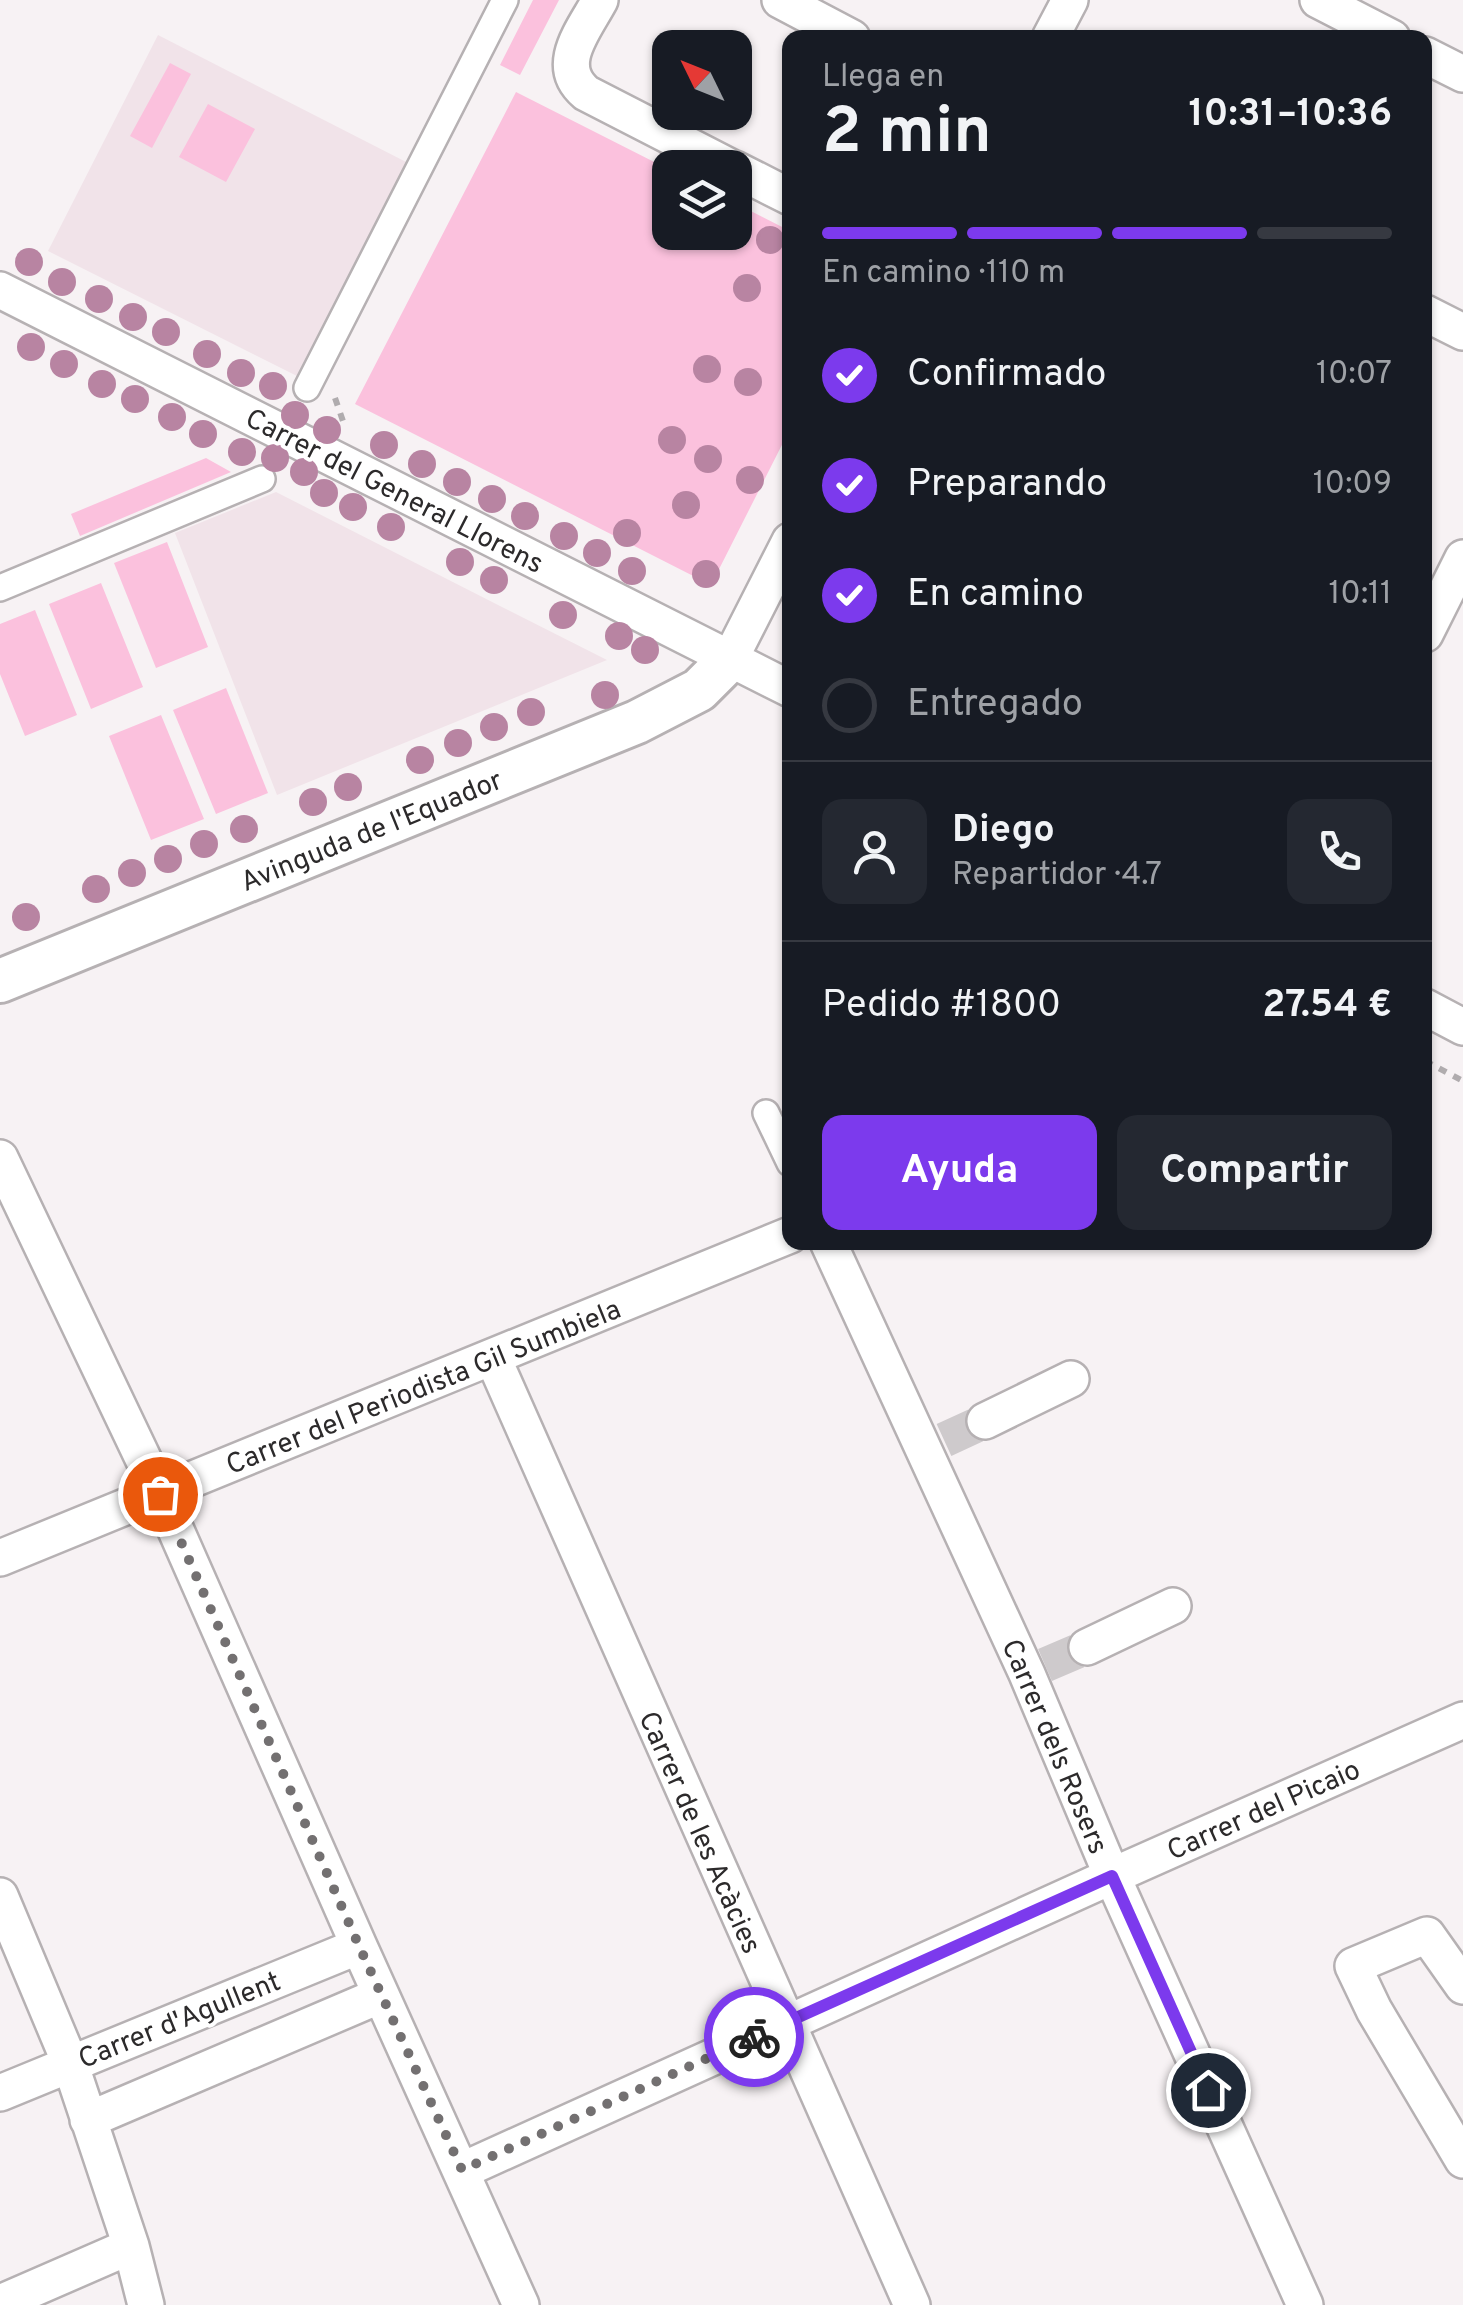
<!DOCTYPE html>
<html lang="es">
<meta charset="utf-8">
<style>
body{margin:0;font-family:Overpass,sans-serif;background:#242831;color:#f1f3f6;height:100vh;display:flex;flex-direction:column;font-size:38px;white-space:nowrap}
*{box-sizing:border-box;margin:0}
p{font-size:32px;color:#9ea1a6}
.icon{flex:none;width:55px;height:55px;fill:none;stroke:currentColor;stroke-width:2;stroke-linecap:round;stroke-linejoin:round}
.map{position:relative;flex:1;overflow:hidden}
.side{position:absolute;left:782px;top:30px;width:650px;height:1220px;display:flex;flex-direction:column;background:#171b24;border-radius:20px;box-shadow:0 2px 8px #0004}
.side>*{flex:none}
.needle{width:65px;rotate:313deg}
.controls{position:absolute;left:652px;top:30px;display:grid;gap:20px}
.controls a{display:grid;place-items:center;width:100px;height:100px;border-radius:20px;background:#171b24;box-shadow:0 2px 8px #0004;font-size:50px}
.pin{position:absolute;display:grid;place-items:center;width:85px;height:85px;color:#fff;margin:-42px;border:5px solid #fff;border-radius:50%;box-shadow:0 2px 10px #0007}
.courier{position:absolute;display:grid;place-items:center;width:100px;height:100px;margin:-50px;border:8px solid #7c3aed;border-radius:50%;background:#fff;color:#222;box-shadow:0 2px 12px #0007}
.head em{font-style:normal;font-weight:700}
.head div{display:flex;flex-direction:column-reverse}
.head{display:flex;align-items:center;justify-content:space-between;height:170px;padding:0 40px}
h1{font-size:65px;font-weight:700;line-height:75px}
.bar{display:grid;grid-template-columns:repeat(4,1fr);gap:15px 10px;align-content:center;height:120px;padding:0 40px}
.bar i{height:12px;border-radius:8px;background:#363941}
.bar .selected{background:#7c3aed}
.bar p{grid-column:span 4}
.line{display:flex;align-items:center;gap:25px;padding:0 40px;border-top:2px solid #363941}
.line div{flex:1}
.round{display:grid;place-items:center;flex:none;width:105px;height:105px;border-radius:20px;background:#242831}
ol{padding:0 40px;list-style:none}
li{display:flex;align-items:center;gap:30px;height:110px}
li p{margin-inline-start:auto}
li .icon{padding:10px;border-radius:50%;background:#7c3aed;color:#fff;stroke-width:4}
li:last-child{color:#9ea1a6}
li i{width:55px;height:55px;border:5px solid #363941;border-radius:50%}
.cta{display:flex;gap:20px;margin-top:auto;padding:20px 40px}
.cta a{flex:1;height:115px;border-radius:20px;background:#7c3aed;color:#fff;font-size:40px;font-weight:700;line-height:115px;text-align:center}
.cta a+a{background:#242831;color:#f1f3f6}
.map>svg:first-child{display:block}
.built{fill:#f1e3e9}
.green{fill:#fbc1dd}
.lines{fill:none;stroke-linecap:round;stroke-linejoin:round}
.minor-tunnel{stroke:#cecacc;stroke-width:35;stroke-dasharray:35 18;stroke-linecap:butt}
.pedestrian-casing{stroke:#b6b1b3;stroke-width:30}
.minor-casing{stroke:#b6b1b3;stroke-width:40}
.tertiary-casing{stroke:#b6b1b3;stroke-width:48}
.path{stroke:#b0acae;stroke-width:6;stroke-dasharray:8 8;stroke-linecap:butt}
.pedestrian{stroke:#fff;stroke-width:25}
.minor{stroke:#fff;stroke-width:35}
.tertiary{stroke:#fff;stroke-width:42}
.tree{fill:#b884a2}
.done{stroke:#737071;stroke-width:10;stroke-dasharray:0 18}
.route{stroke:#7c3aed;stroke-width:12}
.labels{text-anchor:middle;stroke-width:8;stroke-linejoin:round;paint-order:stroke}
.street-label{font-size:28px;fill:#2c2a2b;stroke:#fff}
</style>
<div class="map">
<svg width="1463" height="2305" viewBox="0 0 1463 2305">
<rect width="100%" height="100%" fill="#f7f2f4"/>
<!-- built -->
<path class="built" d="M158 35 412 165 303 379 48 251Z
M276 492 500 606 607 660 277 795 175 533Z"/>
<!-- green -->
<path class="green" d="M533 0H559L520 75 500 65Z
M170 63 191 74 152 148 130 136Z
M516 92 670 170V232H735V203L790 231V429L711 585 355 404Z
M208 104 255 129 226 182 179 157Z
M206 458 231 472 80 536 71 514Z
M167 542 208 647 156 668 114 563Z
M101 583 143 687 91 709 49 604Z
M35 610 77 715 25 736 0 674V624Z
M226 688 268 793 216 814 173 710Z
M161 715 204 819 151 840 109 736Z"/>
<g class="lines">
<!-- minor-tunnel -->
<path class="minor-tunnel" d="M944 1440 985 1421
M1045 1665 1087 1647"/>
<defs>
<path id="pedestrian" d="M307 388 505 0
M0 588 262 479
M766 1113 790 1163"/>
<path id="minor" d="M600 0C584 30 553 65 586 93L732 168
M780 0 852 38
M1318 0 1392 38
M1050 38 1070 0
M1425 55 1463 74
M735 169 790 197
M0 290 790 689
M1425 313 1463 332
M1425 634 1463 558
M730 659 790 541
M1425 1007 1463 1027
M0 1158 160 1494 359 1946 521 2305
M828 1242 1027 1674 1112 1876 1305 2305
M493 1358 912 2305
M985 1421 1071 1379
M0 1558 790 1235
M1087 1647 1173 1606
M0 1896 70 2063 131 2246 146 2305
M1463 1986 1427 1935 1353 1966 1374 2010 1463 2160
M0 2093 359 1946
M88 2120 381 1995
M461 2171 1112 1876 1463 1720
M0 2303 131 2246"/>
<path id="tertiary" d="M0 981 637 722 699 690 730 659"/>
</defs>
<!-- pedestrian casing -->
<use href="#pedestrian" class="pedestrian-casing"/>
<!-- minor casing -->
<use href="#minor" class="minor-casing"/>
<!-- tertiary casing -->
<use href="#tertiary" class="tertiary-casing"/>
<!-- path -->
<path class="path" d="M335 398 344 424
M1425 1061 1463 1081"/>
<!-- pedestrian -->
<use href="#pedestrian" class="pedestrian"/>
<!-- minor -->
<use href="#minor" class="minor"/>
<!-- tertiary -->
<use href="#tertiary" class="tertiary"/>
</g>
<!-- trees -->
<g class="tree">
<circle cx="770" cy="240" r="14"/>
<circle cx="29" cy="262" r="14"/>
<circle cx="62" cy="282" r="14"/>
<circle cx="747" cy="288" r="14"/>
<circle cx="99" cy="299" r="14"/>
<circle cx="133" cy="317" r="14"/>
<circle cx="166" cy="332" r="14"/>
<circle cx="31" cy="347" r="14"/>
<circle cx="207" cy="354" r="14"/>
<circle cx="64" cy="364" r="14"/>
<circle cx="707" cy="369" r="14"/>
<circle cx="241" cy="373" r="14"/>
<circle cx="748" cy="382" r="14"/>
<circle cx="102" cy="384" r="14"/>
<circle cx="273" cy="386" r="14"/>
<circle cx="135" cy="399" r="14"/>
<circle cx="295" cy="415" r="14"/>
<circle cx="172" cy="417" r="14"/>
<circle cx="327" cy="430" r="14"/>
<circle cx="203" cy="434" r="14"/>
<circle cx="672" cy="440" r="14"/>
<circle cx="384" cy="445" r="14"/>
<circle cx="242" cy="452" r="14"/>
<circle cx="275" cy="458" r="14"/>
<circle cx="708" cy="459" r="14"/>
<circle cx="422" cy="464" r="14"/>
<circle cx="304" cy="472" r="14"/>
<circle cx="750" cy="480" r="14"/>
<circle cx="457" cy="482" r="14"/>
<circle cx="324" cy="493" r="14"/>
<circle cx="492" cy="499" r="14"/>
<circle cx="686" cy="505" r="14"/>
<circle cx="353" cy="507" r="14"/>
<circle cx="525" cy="516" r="14"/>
<circle cx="391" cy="527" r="14"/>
<circle cx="627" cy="533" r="14"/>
<circle cx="564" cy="536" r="14"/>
<circle cx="597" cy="553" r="14"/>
<circle cx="460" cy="562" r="14"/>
<circle cx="632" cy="571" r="14"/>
<circle cx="706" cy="574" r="14"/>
<circle cx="494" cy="580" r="14"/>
<circle cx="563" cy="615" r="14"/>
<circle cx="619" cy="636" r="14"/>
<circle cx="645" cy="650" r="14"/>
<circle cx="605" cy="695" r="14"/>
<circle cx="531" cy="712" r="14"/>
<circle cx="494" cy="727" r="14"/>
<circle cx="458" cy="743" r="14"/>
<circle cx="420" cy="760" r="14"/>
<circle cx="348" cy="787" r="14"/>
<circle cx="313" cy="802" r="14"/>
<circle cx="244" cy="829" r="14"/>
<circle cx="204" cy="844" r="14"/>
<circle cx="168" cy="859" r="14"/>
<circle cx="132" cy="873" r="14"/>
<circle cx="96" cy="889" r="14"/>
<circle cx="26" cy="917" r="14"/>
</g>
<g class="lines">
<!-- done -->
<path class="done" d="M160 1494 359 1946 462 2170 754 2037"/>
<!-- route -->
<path class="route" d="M754 2037 1112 1876 1208 2090"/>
</g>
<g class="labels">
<!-- street labels -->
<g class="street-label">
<text transform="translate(395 490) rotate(27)" y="10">Carrer del General Llorens</text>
<text transform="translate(371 830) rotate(-22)" y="10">Avinguda de l'Equador</text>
<text transform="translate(423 1386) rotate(-22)" y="10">Carrer del Periodista Gil Sumbiela</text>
<text transform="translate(1056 1746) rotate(67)" y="10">Carrer dels Rosers</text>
<text transform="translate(1263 1809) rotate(-24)" y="10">Carrer del Picaio</text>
<text transform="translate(701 1832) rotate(66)" y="10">Carrer de les Acàcies</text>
<text transform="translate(179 2019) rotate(-22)" y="10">Carrer d'Agullent</text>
</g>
</g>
</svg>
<div class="controls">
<a><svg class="needle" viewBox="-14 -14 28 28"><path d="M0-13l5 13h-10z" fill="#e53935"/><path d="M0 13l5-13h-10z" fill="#9ea1a6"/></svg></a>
<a><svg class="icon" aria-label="layers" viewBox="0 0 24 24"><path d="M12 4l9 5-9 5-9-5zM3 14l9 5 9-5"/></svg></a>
</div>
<div class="pin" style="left:160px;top:1494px;background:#ea580c"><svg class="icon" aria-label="bag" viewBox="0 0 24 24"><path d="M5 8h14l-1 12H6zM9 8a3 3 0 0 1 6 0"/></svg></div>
<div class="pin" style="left:1208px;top:2090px;background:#1f2937"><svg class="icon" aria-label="home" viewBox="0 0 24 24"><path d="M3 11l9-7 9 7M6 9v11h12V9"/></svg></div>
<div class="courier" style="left:754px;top:2037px"><svg class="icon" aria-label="bike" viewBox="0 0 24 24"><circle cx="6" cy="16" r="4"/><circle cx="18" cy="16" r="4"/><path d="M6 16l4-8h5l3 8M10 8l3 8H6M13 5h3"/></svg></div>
<section class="side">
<div class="head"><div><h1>2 min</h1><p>Llega en</p></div><em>10:31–10:36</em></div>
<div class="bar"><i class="selected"></i><i class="selected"></i><i class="selected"></i><i></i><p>En camino · 110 m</p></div>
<ol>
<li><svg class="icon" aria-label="check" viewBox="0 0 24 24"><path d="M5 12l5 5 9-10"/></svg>Confirmado<p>10:07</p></li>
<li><svg class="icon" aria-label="check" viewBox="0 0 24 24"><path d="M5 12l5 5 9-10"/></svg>Preparando<p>10:09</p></li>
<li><svg class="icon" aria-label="check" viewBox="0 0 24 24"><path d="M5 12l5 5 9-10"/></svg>En camino<p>10:11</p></li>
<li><i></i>Entregado</li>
</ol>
<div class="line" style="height:180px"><a class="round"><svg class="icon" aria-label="person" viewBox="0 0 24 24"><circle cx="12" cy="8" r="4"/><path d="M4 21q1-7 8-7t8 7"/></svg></a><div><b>Diego</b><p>Repartidor · 4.7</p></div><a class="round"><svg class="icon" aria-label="phone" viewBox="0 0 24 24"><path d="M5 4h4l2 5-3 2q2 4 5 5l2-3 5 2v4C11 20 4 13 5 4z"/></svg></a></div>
<div class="line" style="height:130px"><div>Pedido #1800</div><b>27.54 €</b></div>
<div class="cta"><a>Ayuda</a><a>Compartir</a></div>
</section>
</div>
